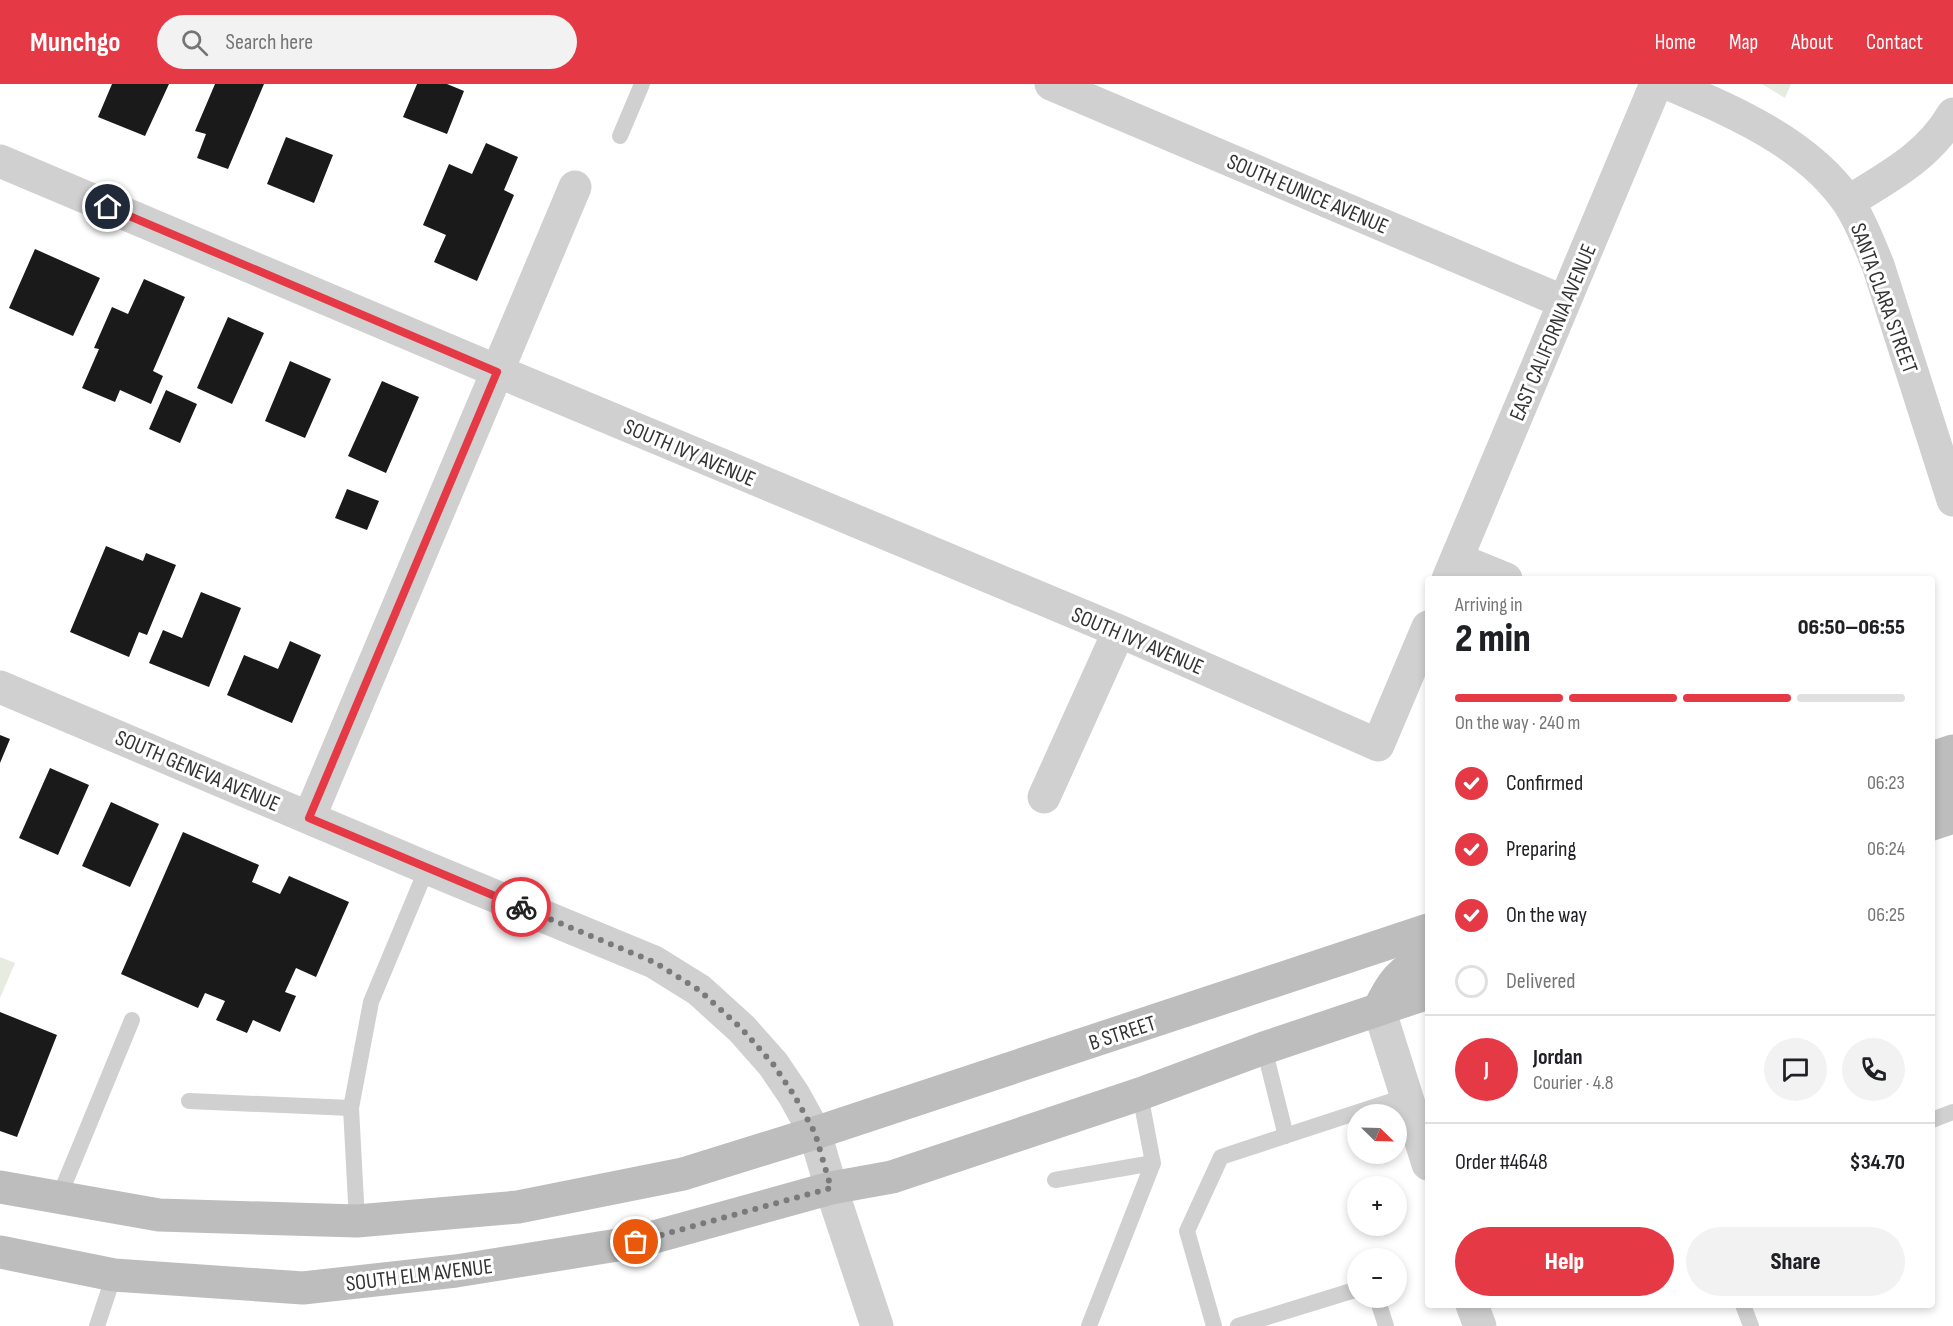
<!DOCTYPE html>
<meta charset="utf-8">
<style>
body{margin:0;font-family:"Sofia Sans Condensed",sans-serif;background:#f2f2f2;color:#202124;height:100vh;display:flex;flex-direction:column;font-size:22px;white-space:nowrap}
*{box-sizing:border-box;margin:0}
p{font-size:20px;color:#757577}
.icon{flex:none;width:33px;height:33px;fill:none;stroke:currentColor;stroke-width:2;stroke-linecap:round;stroke-linejoin:round}
.map{position:relative;flex:1;overflow:hidden}
.side{position:absolute;left:1425px;top:492px;width:510px;height:732px;display:flex;flex-direction:column;background:#fff;border-radius:6px;box-shadow:0 3px 9px #0003}
.side>*{flex:none}
.needle{width:39px;rotate:113deg}
.buttons{position:absolute;left:1347px;top:1020px;display:grid;gap:12px}
.buttons a{display:grid;place-items:center;width:60px;height:60px;border-radius:50%;background:#fff;box-shadow:0 3px 9px #0003;font-size:30px}
.pin{position:absolute;display:grid;place-items:center;width:51px;height:51px;color:#fff;margin:-26px;border:3px solid #fff;border-radius:50%;box-shadow:0 2px 6px #0007}
.courier{position:absolute;display:grid;place-items:center;width:60px;height:60px;margin:-30px;border:4px solid #e63946;border-radius:50%;background:#fff;color:#222;box-shadow:0 2px 8px #0007}
.head em{font-style:normal;font-weight:800}
.head div{display:flex;flex-direction:column-reverse}
.head{display:flex;align-items:center;justify-content:space-between;height:102px;padding:0 30px}
h1{font-size:39px;font-weight:800;line-height:45px}
.bar{display:grid;grid-template-columns:repeat(4,1fr);gap:9px 6px;align-content:center;height:72px;padding:0 30px}
.bar i{height:8px;border-radius:4px;background:#e0e0e0}
.bar .on{background:#e63946}
.bar p{grid-column:span 4}
.line{display:flex;align-items:center;gap:15px;padding:0 30px;border-top:2px solid #e0e0e0}
.line div{flex:1}
.round{display:grid;place-items:center;flex:none;width:63px;height:63px;border-radius:32px;background:#f2f2f2}
ol{padding:0 30px;list-style:none}
li{display:flex;align-items:center;gap:18px;height:66px}
li p{margin-inline-start:auto}
li .icon{padding:6px;border-radius:50%;background:#e63946;color:#fff;stroke-width:4}
li:last-child{color:#757577}
li i{width:33px;height:33px;border:3px solid #e0e0e0;border-radius:50%}
.action{display:flex;gap:12px;margin-top:auto;padding:12px 30px}
.action a{flex:1;height:69px;border-radius:36px;background:#e63946;color:#fff;font-size:24px;font-weight:800;line-height:69px;text-align:center}
.action a+a{background:#f2f2f2;color:#202124}
header{display:flex;align-items:center;gap:36px;box-sizing:border-box;height:84px;padding:0 30px;background:#e63946;color:#fff}
header strong{font-size:28px}
nav{display:flex;gap:33px;margin-inline-start:auto;font-size:21px}
.search{width:420px;height:54px;background:#f2f2f2;display:flex;align-items:center;gap:15px;box-sizing:border-box;padding:0 21px;border-radius:33px;color:#757577;font-size:22px}
.map>svg:first-child{display:block}
.green{fill:#e6ecdf}
.building{fill:#1a1a1a}
.lines{fill:none;stroke-linecap:round;stroke-linejoin:round}
.service{stroke:#d0d0d0;stroke-width:16}
.minor{stroke:#d0d0d0;stroke-width:33}
.tertiary{stroke:#d0d0d0;stroke-width:33}
.secondary{stroke:#bdbdbd;stroke-width:33}
.done{stroke:#7a7a7a;stroke-width:6;stroke-dasharray:0 10.8}
.route{stroke:#e63946;stroke-width:8}
.labels{text-anchor:middle;stroke-width:6;stroke-linejoin:round;paint-order:stroke}
.street-label{font-size:22px;fill:#333;stroke:#fff}
</style>
<header>
<strong>Munchgo</strong>
<div class="search"><svg class="icon" aria-label="search" viewBox="0 0 24 24"><circle cx="10" cy="10" r="6"/><path d="M15 15l6 6"/></svg>Search here</div>
<nav><a>Home</a><a>Map</a><a>About</a><a>Contact</a></nav>
</header>
<div class="map">
<svg width="1953" height="1242" viewBox="0 0 1953 1242">
<rect width="100%" height="100%" fill="#fff"/>
<!-- green -->
<path class="green" d="M1762 0H1791L1785 14Z
M0 873 15 879 0 914Z"/>
<!-- building -->
<path class="building" d="M112 0H169L145 52 98 33Z
M215 0H264L228 85 197 74 206 50 195 47Z
M417 0H447L464 7 447 50 403 33Z
M286 53 333 71 314 119 267 100Z
M486 59 518 73 504 106 514 111 477 197 434 178 446 151 423 141 449 80 472 90Z
M35 165 100 194 73 252 9 224Z
M144 195 185 213 153 287 163 292 151 320 120 306 115 318 82 304 99 265 94 264 112 223 128 230Z
M228 233 264 249 232 320 197 304Z
M290 277 331 295 305 354 265 337Z
M382 297 419 313 386 389 348 372Z
M166 306 197 320 180 359 149 345Z
M347 405 379 417 367 446 335 434Z
M106 462 143 477 146 469 176 481 147 551 139 548 129 573 70 548Z
M201 508 241 524 209 603 149 579 163 546 182 554Z
M290 557 321 571 292 639 227 611 244 571 278 585Z
M0 651 10 655 0 679Z
M50 684 89 701 58 771 19 754Z
M111 718 159 740 130 803 82 782Z
M183 748 259 781 252 798 280 810 289 792 349 818 316 893 296 884 285 908 296 912 280 948 253 936 247 949 216 936 225 917 205 909 198 924 121 890Z
M0 928 57 951 17 1053 0 1047Z"/>
<g class="lines">
<!-- service -->
<path class="service" d="M620 52 642 0
M1264 964 1286 1052
M189 1017 351 1024
M1932 1036 1953 1028
M1055 1096 1153 1079
M59 1113 132 936
M357 1137 351 1024 371 918 427 784
M1377 1214 1386 1242
M1743 1221 1751 1242
M97 1242 114 1191
M1089 1242 1153 1079 1140 1010
M1214 1242 1187 1147 1221 1073 1407 1012
M1238 1242 1358 1205"/>
<!-- minor -->
<path class="minor" d="M1051 0 1564 218
M1669 0C1732 27 1808 59 1848 118 1861 137 1869 160 1878 181L1953 416
M0 77 497 287 1119 547 1378 661 1428 543
M1848 118C1888 93 1928 73 1953 30
M1457 475 1506 495
M1448 495 1656 0
M0 603 427 784 654 878 699 906 742 945 773 980 794 1011 815 1049 831 1104
M1044 713 1119 547
M309 734 575 103
M1379 925 1428 1080
M1472 1221 1480 1242"/>
<!-- tertiary -->
<path class="tertiary" d="M831 1104 877 1242"/>
<!-- secondary -->
<path class="secondary" d="M1932 674 1953 667
M1932 708 1953 701
M1932 740 1953 733
M1379 925C1391 900 1400 885 1428 876
M0 1103 159 1131 357 1137 518 1123 683 1090 815 1049 1428 846
M0 1168 114 1191 303 1204 456 1187 636 1158 831 1104 892 1093 1140 1010 1264 964 1428 909"/>
</g>
<g class="lines">
<!-- done -->
<path class="done" d="M521 823 654 878 699 906 742 945 773 980 794 1011 815 1049 831 1104 636 1158"/>
<!-- route -->
<path class="route" d="M108 123 497 288 309 734 521 823"/>
</g>
<g class="labels">
<!-- street labels -->
<g class="street-label">
<text transform="translate(1308 109) rotate(23)" y="8">SOUTH EUNICE AVENUE</text>
<text transform="translate(1885 214) rotate(70)" y="8">SANTA CLARA STREET</text>
<text transform="translate(1552 248) rotate(-67)" y="8">EAST CALIFORNIA AVENUE</text>
<text transform="translate(690 368) rotate(23)" y="8">SOUTH IVY AVENUE</text>
<text transform="translate(1138 556) rotate(23)" y="8">SOUTH IVY AVENUE</text>
<text transform="translate(198 686) rotate(23)" y="8">SOUTH GENEVA AVENUE</text>
<text transform="translate(1122 948) rotate(-18)" y="8">B STREET</text>
<text transform="translate(419 1190) rotate(-7)" y="8">SOUTH ELM AVENUE</text>
</g>
</g>
</svg>
<div class="buttons">
<a><svg class="needle" viewBox="-14 -14 28 28"><path d="M0-13l5 13h-10z" fill="#e53935"/><path d="M0 13l5-13h-10z" fill="#757577"/></svg></a>
<a>+</a>
<a>−</a>
</div>
<div class="pin" style="left:636px;top:1158px;background:#ea580c"><svg class="icon" aria-label="bag" viewBox="0 0 24 24"><path d="M5 8h14l-1 12H6zM9 8a3 3 0 0 1 6 0"/></svg></div>
<div class="pin" style="left:108px;top:123px;background:#1f2937"><svg class="icon" aria-label="home" viewBox="0 0 24 24"><path d="M3 11l9-7 9 7M6 9v11h12V9"/></svg></div>
<div class="courier" style="left:521px;top:823px"><svg class="icon" aria-label="bike" viewBox="0 0 24 24"><circle cx="6" cy="16" r="4"/><circle cx="18" cy="16" r="4"/><path d="M6 16l4-8h5l3 8M10 8l3 8H6M13 5h3"/></svg></div>
<section class="side">
<div class="head"><div><h1>2 min</h1><p>Arriving in</p></div><em>06:50–06:55</em></div>
<div class="bar"><i class="on"></i><i class="on"></i><i class="on"></i><i></i><p>On the way · 240 m</p></div>
<ol>
<li><svg class="icon" aria-label="check" viewBox="0 0 24 24"><path d="M5 12l5 5 9-10"/></svg>Confirmed<p>06:23</p></li>
<li><svg class="icon" aria-label="check" viewBox="0 0 24 24"><path d="M5 12l5 5 9-10"/></svg>Preparing<p>06:24</p></li>
<li><svg class="icon" aria-label="check" viewBox="0 0 24 24"><path d="M5 12l5 5 9-10"/></svg>On the way<p>06:25</p></li>
<li><i></i>Delivered</li>
</ol>
<div class="line" style="height:108px"><b class="round" style="background:#e63946;color:#fff">J</b><div><b>Jordan</b><p>Courier · 4.8</p></div><a class="round"><svg class="icon" aria-label="chat" viewBox="0 0 24 24"><path d="M4 5h16v11H9l-5 4z"/></svg></a><a class="round"><svg class="icon" aria-label="phone" viewBox="0 0 24 24"><path d="M5 4h4l2 5-3 2q2 4 5 5l2-3 5 2v4C11 20 4 13 5 4z"/></svg></a></div>
<div class="line" style="height:78px"><div>Order #4648</div><b>$34.70</b></div>
<div class="action"><a>Help</a><a>Share</a></div>
</section>
</div>
